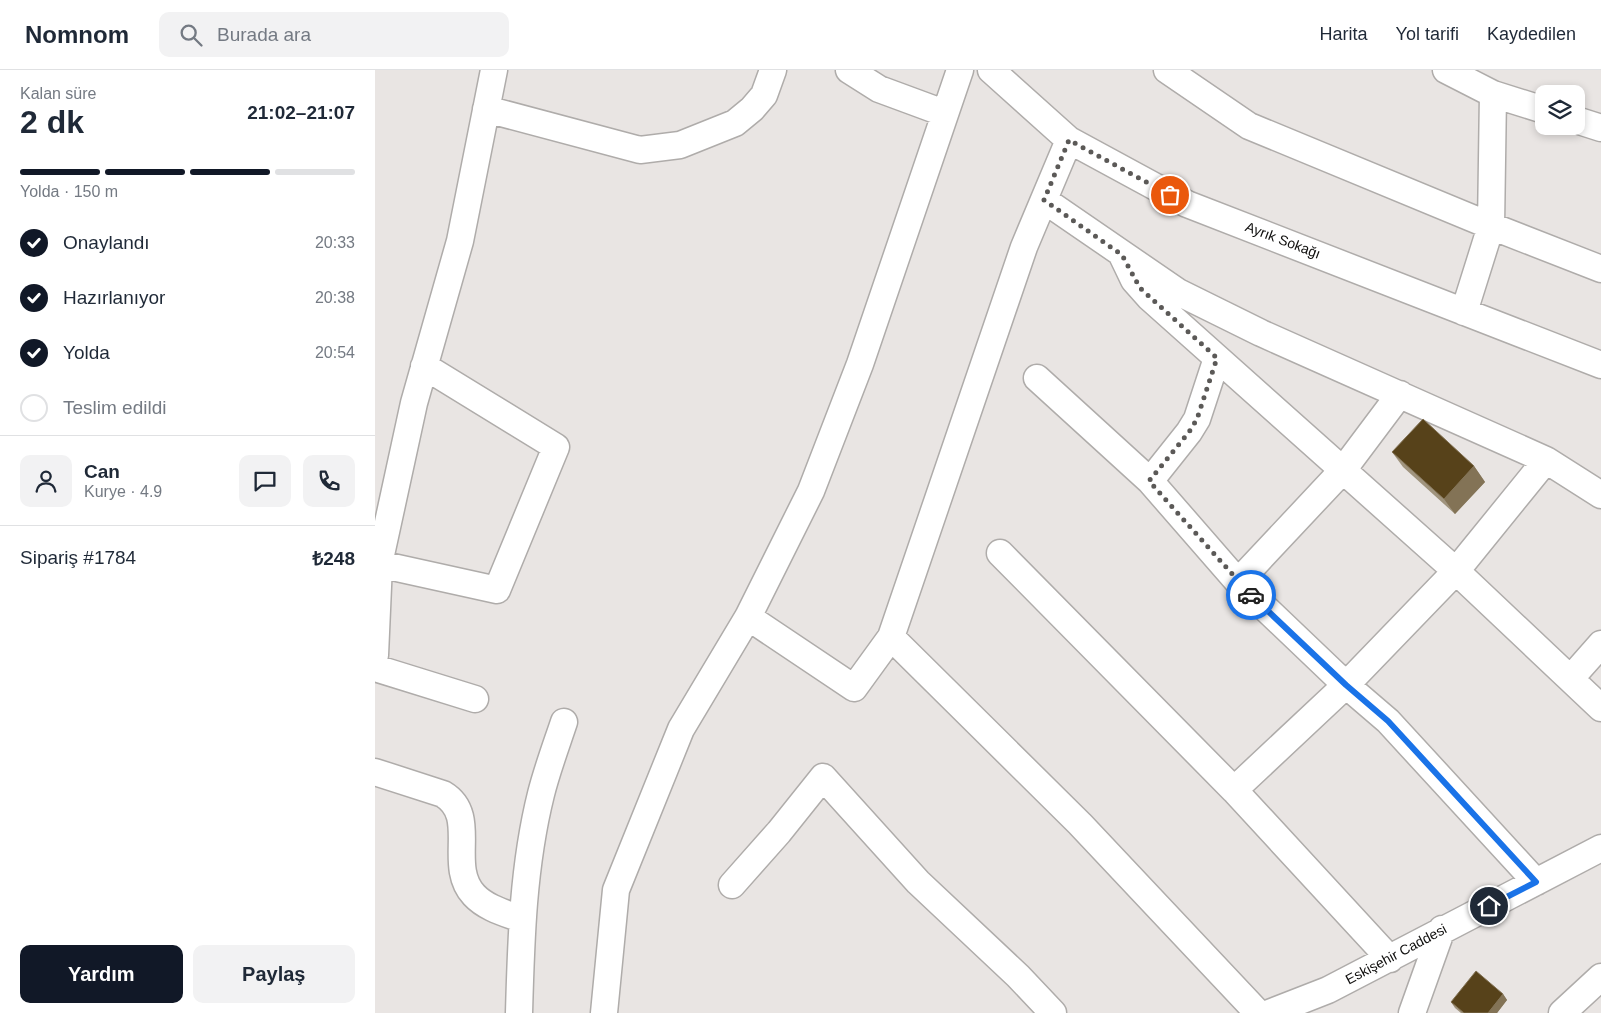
<!DOCTYPE html>
<html lang="tr">
<meta charset="utf-8">
<style>
body{margin:0;font-family:Arial,sans-serif;background:#f2f2f3;color:#1f2937;height:100vh;display:flex;flex-direction:column;font-size:19px;white-space:nowrap}
*{box-sizing:border-box;margin:0}
p{font-size:16px;color:#747a83}
.icon{flex:none;width:28px;height:28px;fill:none;stroke:currentColor;stroke-width:2;stroke-linecap:round;stroke-linejoin:round}
.map{position:relative;flex:1;overflow:hidden}
.drawer{display:flex;flex-direction:column;background:#fff;width:375px}
.drawer>*{flex:none}
.fabs{position:absolute;left:1160px;top:15px;display:grid;gap:10px}
.fabs a{display:grid;place-items:center;width:50px;height:50px;border-radius:10px;background:#fff;box-shadow:0 2px 8px #0003;font-size:25px}
.pin{position:absolute;display:grid;place-items:center;width:42px;height:42px;color:#fff;margin:-21px;border:2px solid #fff;border-radius:50%;box-shadow:0 1px 5px #0007}
.courier{position:absolute;display:grid;place-items:center;width:50px;height:50px;margin:-25px;border:4px solid #1a73e8;border-radius:50%;background:#fff;color:#222;box-shadow:0 1px 6px #0007}
.summary em{font-style:normal;font-weight:600}
.summary div{display:flex;flex-direction:column-reverse}
.summary{display:flex;align-items:center;justify-content:space-between;height:85px;padding:0 20px}
h1{font-size:32px;font-weight:600;line-height:38px}
.bar{display:grid;grid-template-columns:repeat(4,1fr);gap:8px 5px;align-content:center;height:60px;padding:0 20px}
.bar i{height:6px;border-radius:4px;background:#e0e1e3}
.bar .current{background:#111827}
.bar p{grid-column:span 4}
.line{display:flex;align-items:center;gap:12px;padding:0 20px;border-top:1px solid #e0e1e3}
.line div{flex:1}
.round{display:grid;place-items:center;flex:none;width:52px;height:52px;border-radius:10px;background:#f2f2f3}
ol{padding:0 20px;list-style:none}
li{display:flex;align-items:center;gap:15px;height:55px}
li p{margin-inline-start:auto}
li .icon{padding:5px;border-radius:50%;background:#111827;color:#fff;stroke-width:4}
li:last-child{color:#747a83}
li i{width:28px;height:28px;border:2px solid #e0e1e3;border-radius:50%}
.primary-button{display:flex;gap:10px;margin-top:auto;padding:10px 20px}
.primary-button a{flex:1;height:58px;border-radius:10px;background:#111827;color:#fff;font-size:20px;font-weight:600;line-height:58px;text-align:center}
.primary-button a+a{background:#f2f2f3;color:#1f2937}
header{display:flex;align-items:center;gap:30px;box-sizing:border-box;height:70px;padding:0 25px;background:#fff;border-bottom:1px solid #e0e1e3}
header strong{font-size:24px}
nav{display:flex;gap:28px;margin-inline-start:auto;font-size:18px}
.search{width:350px;height:45px;background:#f2f2f3;display:flex;align-items:center;gap:12px;box-sizing:border-box;padding:0 18px;border-radius:10px;color:#747a83;font-size:19px}
main{display:flex;flex:1;min-height:0}
.map>svg:first-child{display:block}
.lines{fill:none;stroke-linecap:round;stroke-linejoin:round}
.minor-casing{stroke:#afacaa;stroke-width:29}
.minor{stroke:#fff;stroke-width:26}
.wall{fill:#a0947e}
.shaded-wall{fill:#837356}
.building{fill:#57421a;stroke:#837356}
.done{stroke:#5b5957;stroke-width:5;stroke-dasharray:0 9}
.route{stroke:#1a73e8;stroke-width:6}
.labels{text-anchor:middle;stroke-width:5;stroke-linejoin:round;paint-order:stroke}
.street-label{font-size:14px;fill:#0e0d0c;stroke:#fff}
</style>
<header>
<strong>Nomnom</strong>
<div class="search"><svg class="icon" aria-label="search" viewBox="0 0 24 24"><circle cx="10" cy="10" r="6"/><path d="M15 15l6 6"/></svg>Burada ara</div>
<nav><a>Harita</a><a>Yol tarifi</a><a>Kaydedilen</a></nav>
</header>
<main>
<section class="drawer">
<div class="summary"><div><h1>2 dk</h1><p>Kalan süre</p></div><em>21:02–21:07</em></div>
<div class="bar"><i class="current"></i><i class="current"></i><i class="current"></i><i></i><p>Yolda · 150 m</p></div>
<ol>
<li><svg class="icon" aria-label="check" viewBox="0 0 24 24"><path d="M5 12l5 5 9-10"/></svg>Onaylandı<p>20:33</p></li>
<li><svg class="icon" aria-label="check" viewBox="0 0 24 24"><path d="M5 12l5 5 9-10"/></svg>Hazırlanıyor<p>20:38</p></li>
<li><svg class="icon" aria-label="check" viewBox="0 0 24 24"><path d="M5 12l5 5 9-10"/></svg>Yolda<p>20:54</p></li>
<li><i></i>Teslim edildi</li>
</ol>
<div class="line" style="height:90px"><a class="round"><svg class="icon" aria-label="person" viewBox="0 0 24 24"><circle cx="12" cy="8" r="4"/><path d="M4 21q1-7 8-7t8 7"/></svg></a><div><b>Can</b><p>Kurye · 4.9</p></div><a class="round"><svg class="icon" aria-label="chat" viewBox="0 0 24 24"><path d="M4 5h16v11H9l-5 4z"/></svg></a><a class="round"><svg class="icon" aria-label="phone" viewBox="0 0 24 24"><path d="M5 4h4l2 5-3 2q2 4 5 5l2-3 5 2v4C11 20 4 13 5 4z"/></svg></a></div>
<div class="line" style="height:65px"><div>Sipariş #1784</div><b>₺248</b></div>
<div class="primary-button"><a>Yardım</a><a>Paylaş</a></div>
</section>
<div class="map">
<svg width="1226" height="943" viewBox="0 0 1226 943">
<rect width="100%" height="100%" fill="#e9e5e3"/>
<g class="lines">
<defs>
<path id="minor" d="M474 0 504 19 569 43
M616 0 694 70 812 134 1226 295
M792 0 874 56 1116 156 1226 199
M1071 0 1118 24 1169 40
M111 39 265 80 305 75 360 53 377 39 389 25 398 0
M1201 50 1226 58
M669 130 803 222 886 263 1171 390 1226 425
M747 185 759 210 775 228 1081 501 1226 638
M1089 242 1116 156 1118 24
M662 308 775 411 863 512 971 615 1013 651 1161 812
M775 411 814 362 822 349 842 288
M625 483 859 720 971 615 1081 501 1171 390
M4 494 122 520 181 377 49 296
M863 512 968 400 1025 324
M373 547 479 618 516 567 649 177 694 70
M516 567 705 754 883 943
M0 585 4 494 39 333 85 171 119 0
M0 598 100 629
M1196 608 1226 574
M0 702 68 724C105 746 71 795 99 825 111 838 130 843 146 849
M859 720 1015 889
M357 815 404 762 448 707 543 812 643 906 678 943
M144 943C146 870 148 796 166 724 172 700 181 676 189 652
M229 943 241 820 306 659 373 547 436 421 485 294 585 0
M894 943 953 920 1226 778
M1037 943 1067 859
M1187 943 1226 907"/>
</defs>
<!-- minor casing -->
<use href="#minor" class="minor-casing"/>
<!-- minor -->
<use href="#minor" class="minor"/>
</g>
<!-- wall -->
<path class="wall" d="M1017 382 1099 396 1110 412 1080 444 1028 397Z
M1128 924 1132 930 1122 943H1086L1080 938 1076 932Z"/>
<!-- shaded-wall -->
<path class="shaded-wall" d="M1099 396 1110 412 1080 444 1069 429Z
M1128 924 1132 930 1122 943H1113Z"/>
<!-- building -->
<path class="building" d="M1048 349 1099 396 1069 429 1017 382Z
M1101 901 1128 924 1113 943H1089L1076 932Z"/>
<g class="lines">
<!-- done -->
<path class="done" d="M795 125 694 70 669 130 747 185 765 218 842 288 822 349 814 362 774 411 876 525"/>
<!-- route -->
<path class="route" d="M876 525 971 615 1013 651 1161 812 1114 836"/>
</g>
<g class="labels">
<!-- street labels -->
<g class="street-label">
<text transform="translate(908 170) rotate(21)" y="5">Ayrık Sokağı</text>
<text transform="translate(1021 884) rotate(-28)" y="5">Eskişehir Caddesi</text>
</g>
</g>
</svg>
<div class="fabs">
<a><svg class="icon" aria-label="layers" viewBox="0 0 24 24"><path d="M12 4l9 5-9 5-9-5zM3 14l9 5 9-5"/></svg></a>
</div>
<div class="pin" style="left:795px;top:125px;background:#ea580c"><svg class="icon" aria-label="bag" viewBox="0 0 24 24"><path d="M5 8h14l-1 12H6zM9 8a3 3 0 0 1 6 0"/></svg></div>
<div class="pin" style="left:1114px;top:836px;background:#1f2937"><svg class="icon" aria-label="home" viewBox="0 0 24 24"><path d="M3 11l9-7 9 7M6 9v11h12V9"/></svg></div>
<div class="courier" style="left:876px;top:525px"><svg class="icon" aria-label="car" viewBox="0 0 24 24"><path d="M5 17H2v-5l4-1 3-4h7l3 4 3 1v5h-3M9 17h6M6 11h13"/><circle cx="7" cy="17" r="2"/><circle cx="17" cy="17" r="2"/></svg></div>
</div>
</main>
